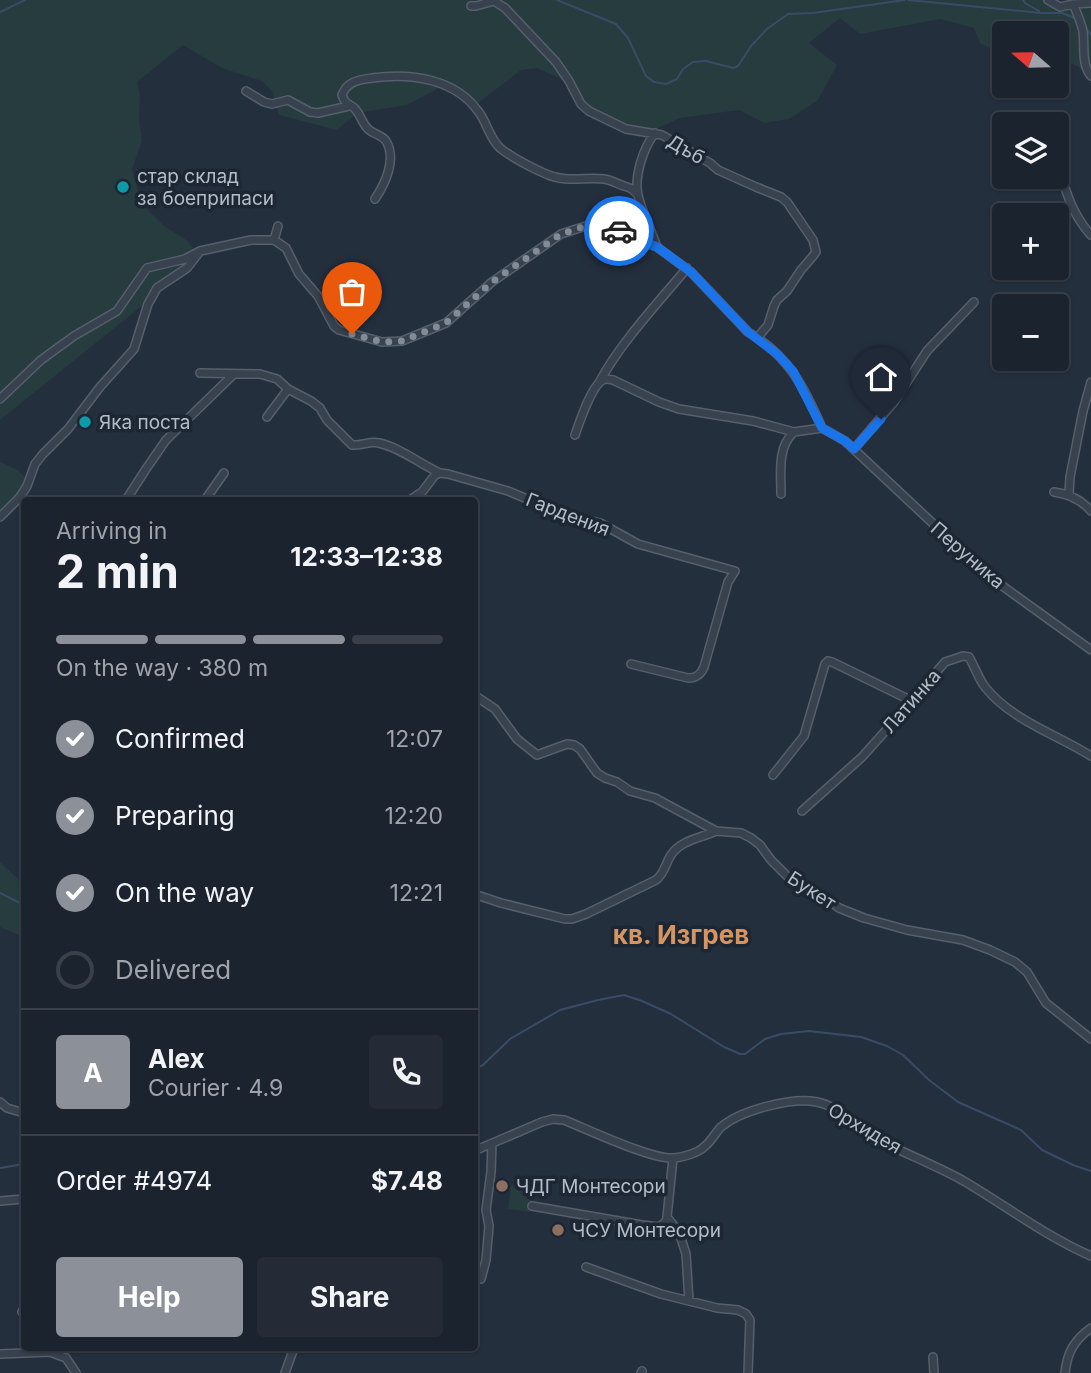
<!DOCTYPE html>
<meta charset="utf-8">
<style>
body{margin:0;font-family:Inter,sans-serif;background:#242b36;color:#f1f3f6;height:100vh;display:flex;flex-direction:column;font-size:26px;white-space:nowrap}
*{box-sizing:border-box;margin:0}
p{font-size:23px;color:#a0a4aa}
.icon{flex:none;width:38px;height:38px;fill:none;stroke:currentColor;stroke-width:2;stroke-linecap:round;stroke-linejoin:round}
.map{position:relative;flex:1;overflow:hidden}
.drawer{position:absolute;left:21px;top:497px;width:457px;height:854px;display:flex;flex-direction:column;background:#1b232e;border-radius:7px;box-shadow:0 2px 5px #0004,0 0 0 2px #39404a}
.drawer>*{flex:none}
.needle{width:46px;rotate:290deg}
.controls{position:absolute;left:992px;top:21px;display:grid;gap:14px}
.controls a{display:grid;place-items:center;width:77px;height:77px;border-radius:7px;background:#1b232e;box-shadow:0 2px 5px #0004,0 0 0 2px #39404a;font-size:35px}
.pin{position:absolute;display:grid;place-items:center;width:60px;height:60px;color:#fff;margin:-72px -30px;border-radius:50% 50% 50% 0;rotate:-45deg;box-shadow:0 0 7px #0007}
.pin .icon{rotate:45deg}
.courier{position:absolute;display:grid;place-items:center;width:70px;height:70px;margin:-35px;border:5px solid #1a73e8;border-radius:50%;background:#fff;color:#222;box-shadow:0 2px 9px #0007}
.overview em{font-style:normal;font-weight:700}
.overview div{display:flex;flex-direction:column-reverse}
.overview{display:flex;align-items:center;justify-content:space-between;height:119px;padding:0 35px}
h1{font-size:46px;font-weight:700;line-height:52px}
.bar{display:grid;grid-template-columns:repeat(4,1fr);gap:10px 7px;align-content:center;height:84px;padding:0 35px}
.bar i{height:9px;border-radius:5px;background:#39404a}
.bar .active{background:#8c9099}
.bar p{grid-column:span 4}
.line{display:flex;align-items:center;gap:18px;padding:0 35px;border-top:2px solid #39404a}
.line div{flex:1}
.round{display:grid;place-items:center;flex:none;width:74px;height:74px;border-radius:7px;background:#242b36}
ol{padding:0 35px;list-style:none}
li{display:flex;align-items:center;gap:21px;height:77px}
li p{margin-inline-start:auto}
li .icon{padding:7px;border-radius:50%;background:#8c9099;color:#fff;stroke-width:4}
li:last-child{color:#a0a4aa}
li i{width:38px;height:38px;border:4px solid #39404a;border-radius:50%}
.action{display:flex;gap:14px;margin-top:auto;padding:14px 35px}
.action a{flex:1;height:80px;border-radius:7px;background:#8c9099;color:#fff;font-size:28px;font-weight:700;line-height:80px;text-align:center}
.action a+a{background:#242b36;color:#f1f3f6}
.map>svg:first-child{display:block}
.green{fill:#263c3f}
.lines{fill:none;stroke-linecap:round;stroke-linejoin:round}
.stream{stroke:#394c67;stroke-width:2}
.minor-casing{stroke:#565f6c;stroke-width:10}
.minor{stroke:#38414e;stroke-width:7}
.done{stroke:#828b98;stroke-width:7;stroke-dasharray:0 12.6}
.route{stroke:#1a73e8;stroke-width:9}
.culture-dot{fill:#0f9aa8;stroke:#1d2633;stroke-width:2.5}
.education-dot{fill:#8d6e63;stroke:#1d2633;stroke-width:2.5}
.labels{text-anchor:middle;stroke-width:7;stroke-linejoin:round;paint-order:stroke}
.street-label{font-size:19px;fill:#b4bcc9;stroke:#1d2633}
.poi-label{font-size:19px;fill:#b4bcc9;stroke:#1d2633;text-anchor:start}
.district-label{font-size:26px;font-weight:bold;fill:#d59563;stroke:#1d2633}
</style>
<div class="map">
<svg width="1091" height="1373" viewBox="0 0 1091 1373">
<rect width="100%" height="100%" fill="#242f3e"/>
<!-- green -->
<path class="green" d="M0 0H1048L1060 7 1073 4 1077 0 1091 4V81L1078 66 1057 60V33H1004V50H994L980 43 974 28 940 19 860 34 840 18 809 43 837 65 818 100 789 119 764 123 739 110 680 118 649 132 626 131 592 119 570 83 537 68 521 70 474 106 439 88 407 105 357 113 337 130 279 115 272 91 262 81 222 68 183 45 137 82 140 96 139 119 142 141 132 169 138 190 146 208 164 226 188 241 196 254 176 275 155 284 143 305 0 420Z
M0 462 16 469 26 478 19 496 0 521Z
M0 862 24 885V937L0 927Z
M511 1185 533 1188 530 1212 508 1209Z"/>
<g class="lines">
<!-- stream -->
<path class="stream" d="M557 0 616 24 628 38 646 76 654 82 666 84 677 79 683 69 693 62 706 61 733 68 738 66 751 46 767 29 788 14 813 13 905 0
M908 0 1042 13H1062L1077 19
M1023 0 1025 3 1039 11
M0 12 25 0
M1084 25 1091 35
M0 893 24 905
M474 1069 483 1065 510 1039 560 1010 598 1000 624 995 642 1001 671 1014 724 1047 740 1054H745L765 1039 781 1034 809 1031 861 1037 887 1046 903 1055 929 1080 958 1102 1021 1130 1042 1150 1073 1165 1091 1171
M0 1168 24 1164"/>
<defs>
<path id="minor" d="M1048 0 1060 7 1073 4C1077 13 1081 22 1083 31 1085 46 1081 64 1091 76
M1073 4 1090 3
M471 6H476L494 1 505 8 556 62 569 81 581 104 589 111 626 129 662 135 710 163 718 170 756 187 781 197 787 202 813 240 816 252 813 256 801 270 787 291 777 300 774 306 768 325 758 337
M246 91 264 102 272 104 288 100 310 112 318 113 349 106
M1001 123 1004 128
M655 133C643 148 634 177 638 195 642 213 651 230 657 247
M1057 168 1059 169C1066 193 1074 217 1091 235
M375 199C385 184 397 159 386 141 382 135 373 134 368 129 362 123 361 116 356 110 351 103 346 107 342 95 347 81 359 80 372 78 410 73 454 78 478 111 487 122 489 138 500 148 511 157 532 168 546 174 566 183 584 177 604 179 611 180 618 184 624 186 631 188 633 189 637 194
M274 240 278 226
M200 373 260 374 277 379 288 389 311 401 320 408 327 420 352 445C361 446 369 441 379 443 401 448 420 464 440 473
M600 381C621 342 658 303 687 268
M0 399 41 360 74 336 117 311 147 268 185 259 200 251 251 240H274L286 248 299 274 318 296 334 326 339 330 382 342 402 341 446 323 492 282 561 234 592 224 604 226 657 247 691 272 748 332C789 356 804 387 822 428
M267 417 288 389
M575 435C580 421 590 390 601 381 606 378 608 379 613 380L659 402 679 409 753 421 794 432 822 428 845 441 990 577 1091 650
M854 449 894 402 927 351 974 302
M1054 492C1069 494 1081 499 1091 511
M781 494C781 473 777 447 794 432
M1069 494 1070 477 1083 411 1091 382
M126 500 146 469 166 440 234 374
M205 500 224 473
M410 500 422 492 435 475 440 473 448 474 508 491 566 515 600 523 638 544 735 571 728 582 704 667C701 674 697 678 688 678L631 664
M0 517 20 497 27 486 35 464 43 454 68 429 100 387 134 349 148 304 157 288 187 268 198 254
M474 695 495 709 517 739 537 755 567 744 574 745 580 749 597 773 605 778 617 782 630 791 655 798 716 831 741 833 751 838 760 845 771 860 792 881 803 887 818 892 839 908 864 918 907 930 963 940 990 950 1015 962 1027 972 1046 1003 1091 1039
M773 775 804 736 825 664 828 661 832 662 912 701
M802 811 862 757 888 728 945 662 963 656 969 657C975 667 978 678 985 687 1011 720 1056 734 1091 756
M474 894 501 903 565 919H572L586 914 656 880C665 873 665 864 671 855 681 840 701 838 716 831
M0 1102 7 1108 24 1113
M474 1151 542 1122 553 1119 564 1120C587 1129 654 1161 675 1158 683 1157 698 1153 704 1147 711 1142 715 1133 721 1127 741 1110 792 1097 817 1102 838 1106 853 1125 871 1136 901 1152 933 1164 962 1180 1005 1205 1045 1236 1091 1256
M673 1158 667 1217 679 1232 686 1254 689 1301
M0 1201 24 1199
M532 1206 642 1225 660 1227 668 1219
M586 1267 661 1294 717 1308 738 1310 746 1314 750 1320 748 1373
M481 1279 486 1260 489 1226 486 1210 491 1172 492 1144
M22 1312 24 1308
M0 1354 50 1352 66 1358 76 1373
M933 1357 934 1373
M285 1373 294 1348
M641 1373 642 1371
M1065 1373C1067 1353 1074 1340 1091 1328"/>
</defs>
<!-- minor casing -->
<use href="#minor" class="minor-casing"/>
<!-- minor -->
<use href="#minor" class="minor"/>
</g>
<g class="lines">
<!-- done -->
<path class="done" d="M352 334 382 342 402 341 446 323 492 282 561 234 592 224 604 226 619 231"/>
<!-- route -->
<path class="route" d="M619 231 657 247 691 272 748 332 777 354 793 371 822 428 845 441 854 449 881 419"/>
</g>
<!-- markers -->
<g class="culture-dot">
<circle cx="123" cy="187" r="7"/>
<circle cx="85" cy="422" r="7"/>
</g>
<g class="education-dot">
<circle cx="502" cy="1186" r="7"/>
<circle cx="558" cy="1230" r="7"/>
</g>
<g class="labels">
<!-- street labels -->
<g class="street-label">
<text transform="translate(686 149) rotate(30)" y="7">Дъб</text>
<text transform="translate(568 514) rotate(21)" y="7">Гардения</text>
<text transform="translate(968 555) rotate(41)" y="7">Перуника</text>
<text transform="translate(911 701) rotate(-49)" y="7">Латинка</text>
<text transform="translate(812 890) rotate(33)" y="7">Букет</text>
<text transform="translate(865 1128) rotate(30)" y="7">Орхидея</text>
</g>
<!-- poi labels -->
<g class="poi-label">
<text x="137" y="183">стар склад<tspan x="137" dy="22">за боеприпаси</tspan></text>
<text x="99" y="429">Яка поста</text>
<text x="516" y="1193">ЧДГ Монтесори</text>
<text x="572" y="1237">ЧСУ Монтесори</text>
</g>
<!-- district labels -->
<g class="district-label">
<text x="681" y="944">кв. Изгрев</text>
</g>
</g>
</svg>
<div class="controls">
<a><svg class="needle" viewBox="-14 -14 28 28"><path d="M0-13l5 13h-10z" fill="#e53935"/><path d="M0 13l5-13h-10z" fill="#a0a4aa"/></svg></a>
<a><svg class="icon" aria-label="layers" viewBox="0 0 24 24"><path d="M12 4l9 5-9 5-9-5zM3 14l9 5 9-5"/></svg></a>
<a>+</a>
<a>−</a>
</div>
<div class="pin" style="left:352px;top:334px;background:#ea580c"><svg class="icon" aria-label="bag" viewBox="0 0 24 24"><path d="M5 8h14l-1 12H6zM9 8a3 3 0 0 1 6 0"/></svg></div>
<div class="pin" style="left:881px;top:419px;background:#1f2937"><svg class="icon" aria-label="home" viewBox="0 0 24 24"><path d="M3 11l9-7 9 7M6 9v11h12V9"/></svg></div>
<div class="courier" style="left:619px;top:231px"><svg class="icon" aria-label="car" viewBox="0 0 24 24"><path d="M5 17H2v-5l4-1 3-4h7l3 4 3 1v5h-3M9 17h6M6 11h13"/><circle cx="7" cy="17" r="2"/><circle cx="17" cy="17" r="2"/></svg></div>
<section class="drawer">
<div class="overview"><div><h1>2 min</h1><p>Arriving in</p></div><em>12:33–12:38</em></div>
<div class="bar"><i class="active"></i><i class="active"></i><i class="active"></i><i></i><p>On the way · 380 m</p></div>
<ol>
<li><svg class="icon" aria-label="check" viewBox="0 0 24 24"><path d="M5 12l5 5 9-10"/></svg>Confirmed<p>12:07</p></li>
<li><svg class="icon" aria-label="check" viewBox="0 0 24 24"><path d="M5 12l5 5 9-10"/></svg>Preparing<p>12:20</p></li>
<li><svg class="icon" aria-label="check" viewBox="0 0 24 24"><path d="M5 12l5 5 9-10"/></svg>On the way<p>12:21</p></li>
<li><i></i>Delivered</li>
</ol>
<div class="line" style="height:126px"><b class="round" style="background:#8c9099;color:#fff">A</b><div><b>Alex</b><p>Courier · 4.9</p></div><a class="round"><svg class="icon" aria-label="phone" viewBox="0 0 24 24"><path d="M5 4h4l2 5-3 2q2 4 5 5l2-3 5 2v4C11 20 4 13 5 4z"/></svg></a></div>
<div class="line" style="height:91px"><div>Order #4974</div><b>$7.48</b></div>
<div class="action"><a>Help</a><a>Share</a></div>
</section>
</div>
